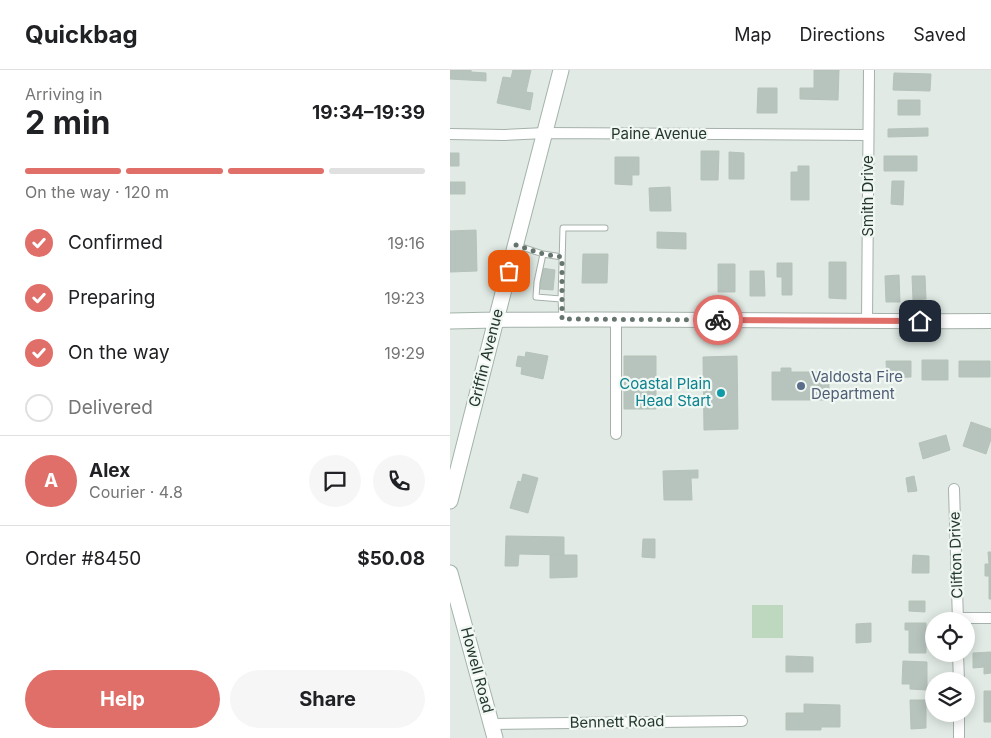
<!DOCTYPE html>
<meta charset="utf-8">
<style>
body{margin:0;font-family:Inter,sans-serif;background:#f6f6f6;color:#202124;height:100vh;display:flex;flex-direction:column;font-size:19px;white-space:nowrap}
*{box-sizing:border-box;margin:0}
p{font-size:16px;color:#757577}
.icon{flex:none;width:28px;height:28px;fill:none;stroke:currentColor;stroke-width:2;stroke-linecap:round;stroke-linejoin:round}
.map{position:relative;flex:1;overflow:hidden}
.panel{display:flex;flex-direction:column;background:#fff;width:450px}
.panel>*{flex:none}
.buttons{position:absolute;left:475px;top:542px;display:grid;gap:10px}
.buttons a{display:grid;place-items:center;width:50px;height:50px;border-radius:50%;background:#fff;box-shadow:0 2px 12px #0003;font-size:25px}
.pin{position:absolute;display:grid;place-items:center;width:42px;height:42px;color:#fff;margin:-21px;border-radius:10px;box-shadow:0 2px 8px #0006}
.courier{position:absolute;display:grid;place-items:center;width:50px;height:50px;margin:-25px;border:4px solid #e06e69;border-radius:50%;background:#fff;color:#222;box-shadow:0 1px 6px #0007}
.overview em{font-style:normal;font-weight:700}
.overview div{display:flex;flex-direction:column-reverse}
.overview{display:flex;align-items:center;justify-content:space-between;height:85px;padding:0 25px}
h1{font-size:32px;font-weight:700;line-height:38px}
.bar{display:grid;grid-template-columns:repeat(4,1fr);gap:8px 5px;align-content:center;height:60px;padding:0 25px}
.bar i{height:6px;border-radius:4px;background:#e0e0e0}
.bar .on{background:#e06e69}
.bar p{grid-column:span 4}
.line{display:flex;align-items:center;gap:12px;padding:0 25px;border-top:1px solid #e0e0e0}
.line div{flex:1}
.round{display:grid;place-items:center;flex:none;width:52px;height:52px;border-radius:26px;background:#f6f6f6}
ol{padding:0 25px;list-style:none}
li{display:flex;align-items:center;gap:15px;height:55px}
li p{margin-inline-start:auto}
li .icon{padding:5px;border-radius:50%;background:#e06e69;color:#fff;stroke-width:4}
li:last-child{color:#757577}
li i{width:28px;height:28px;border:2px solid #e0e0e0;border-radius:50%}
.primary-button{display:flex;gap:10px;margin-top:auto;padding:10px 25px}
.primary-button a{flex:1;height:58px;border-radius:30px;background:#e06e69;color:#fff;font-size:20px;font-weight:700;line-height:58px;text-align:center}
.primary-button a+a{background:#f6f6f6;color:#202124}
header{display:flex;align-items:center;gap:30px;box-sizing:border-box;height:70px;padding:0 25px;background:#fff;border-bottom:1px solid #e0e0e0}
header strong{font-size:24px}
nav{display:flex;gap:28px;margin-inline-start:auto;font-size:18px}
main{display:flex;flex:1;min-height:0}
.map>svg:first-child{display:block}
.green{fill:#bdd8be}
.building{fill:#b7c4bd;stroke:#b5c2ba}
.lines{fill:none;stroke-linecap:round;stroke-linejoin:round}
.service-casing{stroke:#a5b1aa;stroke-width:7}
.minor-casing{stroke:#a5b1aa;stroke-width:12}
.tertiary-casing{stroke:#a5b1aa;stroke-width:16}
.secondary-casing{stroke:#a2b4aa;stroke-width:17}
.service{stroke:#fff;stroke-width:5}
.minor{stroke:#fff;stroke-width:10}
.tertiary{stroke:#fff;stroke-width:14}
.secondary{stroke:#fff;stroke-width:15}
.done{stroke:#66766e;stroke-width:5;stroke-dasharray:0 9}
.route{stroke:#e06e69;stroke-width:6}
.service-dot{fill:#5c6f8a;stroke:#f1f7f3;stroke-width:2}
.culture-dot{fill:#0f9aa8;stroke:#f1f7f3;stroke-width:2}
.labels{text-anchor:middle;stroke-width:4.5;stroke-linejoin:round;paint-order:stroke}
.street-label{font-size:15px;fill:#24382e;stroke:#f1f7f3}
.service-label{font-size:15px;fill:#4e5e75;stroke:#f1f7f3;text-anchor:start}
.culture-label{font-size:15px;fill:#0d838f;stroke:#f1f7f3;text-anchor:end}
</style>
<header>
<strong>Quickbag</strong>
<nav><a>Map</a><a>Directions</a><a>Saved</a></nav>
</header>
<main>
<section class="panel">
<div class="overview"><div><h1>2 min</h1><p>Arriving in</p></div><em>19:34–19:39</em></div>
<div class="bar"><i class="on"></i><i class="on"></i><i class="on"></i><i></i><p>On the way · 120 m</p></div>
<ol>
<li><svg class="icon" aria-label="check" viewBox="0 0 24 24"><path d="M5 12l5 5 9-10"/></svg>Confirmed<p>19:16</p></li>
<li><svg class="icon" aria-label="check" viewBox="0 0 24 24"><path d="M5 12l5 5 9-10"/></svg>Preparing<p>19:23</p></li>
<li><svg class="icon" aria-label="check" viewBox="0 0 24 24"><path d="M5 12l5 5 9-10"/></svg>On the way<p>19:29</p></li>
<li><i></i>Delivered</li>
</ol>
<div class="line" style="height:90px"><b class="round" style="background:#e06e69;color:#fff">A</b><div><b>Alex</b><p>Courier · 4.8</p></div><a class="round"><svg class="icon" aria-label="chat" viewBox="0 0 24 24"><path d="M4 5h16v11H9l-5 4z"/></svg></a><a class="round"><svg class="icon" aria-label="phone" viewBox="0 0 24 24"><path d="M5 4h4l2 5-3 2q2 4 5 5l2-3 5 2v4C11 20 4 13 5 4z"/></svg></a></div>
<div class="line" style="height:65px"><div>Order #8450</div><b>$50.08</b></div>
<div class="primary-button"><a>Help</a><a>Share</a></div>
</section>
<div class="map">
<svg width="541" height="668" viewBox="0 0 541 668">
<rect width="100%" height="100%" fill="#e1eae4"/>
<!-- green -->
<path class="green" d="M302 535H333V568H302Z"/>
<!-- building -->
<path class="building" d="M0 0H21V2L36 3V11L0 9Z
M63 0H81L76 22 83 23 80 40 47 33 53 7 61 8Z
M364 0H389L388 30 350 29V18H364Z
M444 3 481 4 480 21 443 20Z
M308 18H327V43H307Z
M448 30H470V45H448Z
M478 58V66L438 67V59Z
M251 81H269L268 110H251Z
M279 82 294 83V109H279Z
M0 83H9V96H0Z
M434 86H467V101H434Z
M165 87H189V105H182V115L165 114Z
M348 96H359V130H341V102H348Z
M442 111H454L453 135 441 134Z
M0 112H15V124H0Z
M220 117 221 141H200L199 118Z
M26 160 27 201 0 202V161Z
M207 162 236 163V179L207 178Z
M133 184H158L157 213H132Z
M379 192H396V229L379 228Z
M327 193H342V225H332V207H327Z
M268 194H285V222H268Z
M92 198 105 200 103 220 90 219Z
M300 201H314L315 226H300Z
M449 205 450 232H436L435 206Z
M462 206H475L476 229 463 230Z
M76 282 98 286 93 309 71 304 72 297 66 296 68 286 75 287Z
M174 286H206V339H174Z
M287 286 288 359 254 360 253 287Z
M472 290H498V310H472Z
M436 291H461V307L437 308Z
M509 291H540V307H509Z
M331 298H341V302H379V330H322V302H331Z
M521 352 541 359V369L536 384 513 376Z
M496 365 500 380 473 389 469 373Z
M248 400V408H241L242 430H214L213 401Z
M73 404 88 408 78 443 60 438 68 411 71 412Z
M464 406 467 421 458 422 456 408Z
M56 466 114 467V485L69 484 68 496H55Z
M193 469H205V488L192 487Z
M538 482H541V529H539V506H535V494H539Z
M100 485H127V507L100 508Z
M463 485 479 486V503H462Z
M459 531H475V542L459 541Z
M421 553V572L406 573V554Z
M455 553H476V583H459V560H455Z
M541 582V603L534 604V597L523 598V583Z
M336 586 363 587V602H336Z
M453 591 477 592V620L460 619V614H452Z
M534 621H541V652H534Z
M460 630H476V658L461 659Z
M354 634 390 635V657H371V660H336V643H354Z"/>
<g class="lines">
<defs>
<path id="service" d="M66 175 93 184 87 212 86 227 111 229 112 248
M93 184 112 187
M111 229 113 158H155"/>
<path id="minor" d="M0 64 54 65 95 63 418 65
M166 249V364
M417 252 419 0
M504 419 508 551
M508 548H541
M508 584 509 611
M509 644V668
M41 654 292 651"/>
<path id="tertiary" d="M46 250C211 248 376 252 541 251"/>
<path id="secondary" d="M0 251 46 250
M0 431 46 250 111 0
M0 503 45 668"/>
</defs>
<!-- service casing -->
<use href="#service" class="service-casing"/>
<!-- minor casing -->
<use href="#minor" class="minor-casing"/>
<!-- tertiary casing -->
<use href="#tertiary" class="tertiary-casing"/>
<!-- secondary casing -->
<use href="#secondary" class="secondary-casing"/>
<!-- service -->
<use href="#service" class="service"/>
<!-- minor -->
<use href="#minor" class="minor"/>
<!-- tertiary -->
<use href="#tertiary" class="tertiary"/>
<!-- secondary -->
<use href="#secondary" class="secondary"/>
</g>
<g class="lines">
<!-- done -->
<path class="done" d="M59 201 66 175 93 184 112 187V249L268 250"/>
<!-- route -->
<path class="route" d="M268 250 470 251"/>
</g>
<!-- markers -->
<circle class="service-dot" cx="351" cy="316" r="5"/>
<circle class="culture-dot" cx="271" cy="323" r="5"/>
<g class="labels">
<!-- street labels -->
<g class="street-label">
<text x="209" y="69">Paine Avenue</text>
<text transform="translate(418 126) rotate(-90)" y="5">Smith Drive</text>
<text transform="translate(36 288) rotate(-76)" y="5">Griffin Avenue</text>
<text transform="translate(506 485) rotate(-92)" y="5">Clifton Drive</text>
<text transform="translate(27 600) rotate(75)" y="5">Howell Road</text>
<text transform="translate(167 652) rotate(-1)" y="5">Bennett Road</text>
</g>
<!-- service labels -->
<g class="service-label">
<text x="361" y="312">Valdosta Fire<tspan x="361" dy="17">Department</tspan></text>
</g>
<!-- culture labels -->
<g class="culture-label">
<text x="261" y="319">Coastal Plain<tspan x="261" dy="17">Head Start</tspan></text>
</g>
</g>
</svg>
<div class="buttons">
<a><svg class="icon" aria-label="locate" viewBox="0 0 24 24"><circle cx="12" cy="12" r="6"/><path d="M12 2v4M12 18v4M2 12h4M18 12h4"/></svg></a>
<a><svg class="icon" aria-label="layers" viewBox="0 0 24 24"><path d="M12 4l9 5-9 5-9-5zM3 14l9 5 9-5"/></svg></a>
</div>
<div class="pin" style="left:59px;top:201px;background:#ea580c"><svg class="icon" aria-label="bag" viewBox="0 0 24 24"><path d="M5 8h14l-1 12H6zM9 8a3 3 0 0 1 6 0"/></svg></div>
<div class="pin" style="left:470px;top:251px;background:#1f2937"><svg class="icon" aria-label="home" viewBox="0 0 24 24"><path d="M3 11l9-7 9 7M6 9v11h12V9"/></svg></div>
<div class="courier" style="left:268px;top:250px"><svg class="icon" aria-label="bike" viewBox="0 0 24 24"><circle cx="6" cy="16" r="4"/><circle cx="18" cy="16" r="4"/><path d="M6 16l4-8h5l3 8M10 8l3 8H6M13 5h3"/></svg></div>
</div>
</main>
